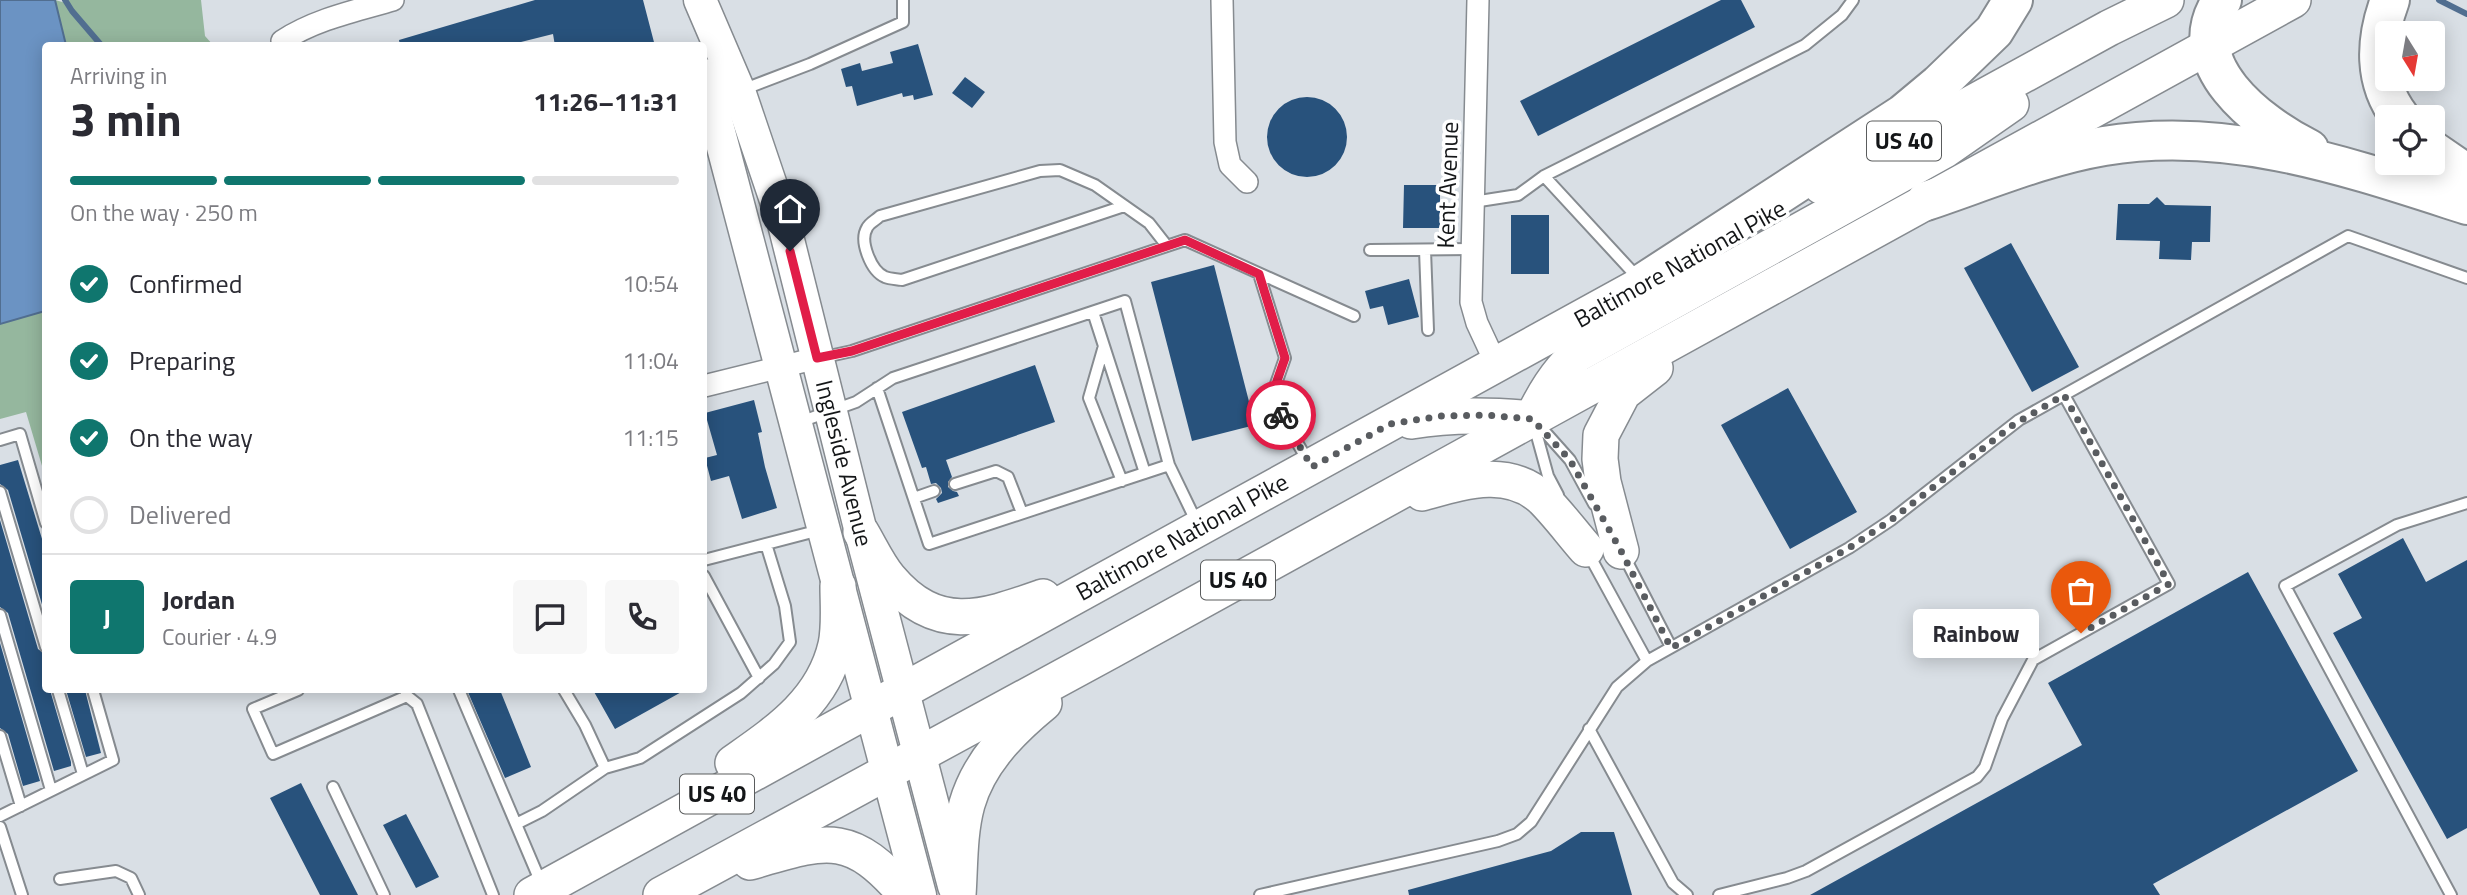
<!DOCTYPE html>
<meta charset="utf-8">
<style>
body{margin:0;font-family:"Titillium Web",sans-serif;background:#f7f7f7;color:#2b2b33;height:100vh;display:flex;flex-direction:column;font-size:26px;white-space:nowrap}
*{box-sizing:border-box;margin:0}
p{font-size:23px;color:#7c7c81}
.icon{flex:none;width:38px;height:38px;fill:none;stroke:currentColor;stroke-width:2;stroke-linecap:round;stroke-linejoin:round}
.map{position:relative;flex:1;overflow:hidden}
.drawer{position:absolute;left:42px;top:42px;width:665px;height:651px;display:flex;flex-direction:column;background:#fff;border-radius:7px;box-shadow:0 4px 18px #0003}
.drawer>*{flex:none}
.needle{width:46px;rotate:169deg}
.buttons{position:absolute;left:2375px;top:21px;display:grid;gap:14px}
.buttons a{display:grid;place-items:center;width:70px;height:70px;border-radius:7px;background:#fff;box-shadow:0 4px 18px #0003;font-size:35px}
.pin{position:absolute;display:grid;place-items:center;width:60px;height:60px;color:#fff;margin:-72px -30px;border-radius:50% 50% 50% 0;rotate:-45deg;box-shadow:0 0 7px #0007}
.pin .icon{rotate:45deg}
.courier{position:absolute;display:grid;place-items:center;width:70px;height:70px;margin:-35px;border:5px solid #e11d48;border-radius:50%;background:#fff;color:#222;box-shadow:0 2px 9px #0007}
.bubble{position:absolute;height:49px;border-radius:7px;background:#fff;box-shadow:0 4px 18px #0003;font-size:23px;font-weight:700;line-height:49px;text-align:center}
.head em{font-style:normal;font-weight:700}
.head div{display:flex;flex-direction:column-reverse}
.head{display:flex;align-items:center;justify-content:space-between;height:119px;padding:0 28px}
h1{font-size:46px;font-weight:700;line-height:52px}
.bar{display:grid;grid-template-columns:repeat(4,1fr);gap:10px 7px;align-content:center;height:84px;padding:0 28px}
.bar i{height:9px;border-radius:5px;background:#e1e1e2}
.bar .on{background:#0f766e}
.bar p{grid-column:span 4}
.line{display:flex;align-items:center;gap:18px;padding:0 28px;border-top:2px solid #e1e1e2}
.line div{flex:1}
.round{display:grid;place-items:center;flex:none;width:74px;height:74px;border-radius:7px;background:#f7f7f7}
ol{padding:0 28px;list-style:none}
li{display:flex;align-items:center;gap:21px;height:77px}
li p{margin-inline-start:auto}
li .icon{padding:7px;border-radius:50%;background:#0f766e;color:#fff;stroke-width:4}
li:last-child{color:#7c7c81}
li i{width:38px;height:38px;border:4px solid #e1e1e2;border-radius:50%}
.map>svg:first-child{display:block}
.green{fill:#95b79e}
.water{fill:#6b93c3;stroke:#516e90;stroke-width:2}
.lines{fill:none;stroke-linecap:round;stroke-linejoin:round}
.stream{stroke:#516e90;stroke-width:6}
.building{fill:#28527c}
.lane-casing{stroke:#868b90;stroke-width:14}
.street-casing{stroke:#868b90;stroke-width:24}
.secondary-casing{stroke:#868b90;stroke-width:35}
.primary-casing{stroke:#868b90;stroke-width:38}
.highway-casing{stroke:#868b90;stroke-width:42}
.lane{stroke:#fff;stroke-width:10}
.street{stroke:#fff;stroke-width:21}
.secondary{stroke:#fff;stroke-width:32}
.primary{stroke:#fff;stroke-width:35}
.highway{stroke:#fff;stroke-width:38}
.done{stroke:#595c60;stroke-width:7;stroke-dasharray:0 12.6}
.route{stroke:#e11d48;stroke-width:9}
.labels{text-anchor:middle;stroke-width:7;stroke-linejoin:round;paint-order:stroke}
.shield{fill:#fff;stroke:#5a5c5d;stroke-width:2}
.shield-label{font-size:23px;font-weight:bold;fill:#141618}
.street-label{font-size:24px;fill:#141618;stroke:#fff}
</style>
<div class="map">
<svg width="2467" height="895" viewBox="0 0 2467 895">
<rect width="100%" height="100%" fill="#d9dfe5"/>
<!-- green -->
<path class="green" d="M0 0H55L66 3 68 0H201L205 36 213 45 46 46 45 476 26 412 0 419Z"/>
<!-- water -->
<path class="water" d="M0 0H55L66 45 46 46 45 311 0 324Z"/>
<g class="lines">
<!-- stream -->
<path class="stream" d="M65 0 72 11 102 46
M2439 0 2467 14"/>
</g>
<!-- building -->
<path class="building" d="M535 0H643L655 46H555L553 34 517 43 518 46H400L399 40Z
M1721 0H1741L1755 27 1538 136 1520 101Z
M918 44 933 95 914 100 913 95 903 97 902 93 857 106 852 86 846 87 841 69 860 63 862 71 893 63 890 52Z
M965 77 985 92 972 108 952 93Z
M1267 137a40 40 0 1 1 80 0a40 40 0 1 1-80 0Z
M1404 185H1440V228H1403Z
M2157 197 2165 205 2211 206 2210 242H2192L2191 260 2159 259 2160 241 2116 240 2118 204H2149Z
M1511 215H1549V274H1511Z
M2011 243 2079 367 2032 392 1964 268Z
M1214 265 1255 425 1192 441 1151 282Z
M1409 279 1419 317 1388 325 1383 306 1370 309 1365 291Z
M1035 365 1055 422 946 460 952 477 948 482V487L953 491 957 492 959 496 938 503 936 499 942 493 941 488 936 483 931 484 926 467 922 468 902 412Z
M1788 388 1857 512 1790 549 1721 425Z
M754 400 762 432 758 433 765 467 777 508 742 519 729 476 711 481 705 458 717 455 705 413Z
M18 460 46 552V618L8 490 0 484V465Z
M0 520 38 649 46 655V690H50L71 762V766L54 771 8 613 0 607Z
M2403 538 2426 582 2467 560V828L2447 839 2333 633 2362 618 2338 574Z
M2248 572 2358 771 2153 884 2160 895H1810L2082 745 2048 683Z
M0 643 40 781 23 786 8 734 0 728Z
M66 690H85L101 753 86 757Z
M467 690H500L531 767 505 778Z
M593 690H685L615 729Z
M301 783 358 895H320L270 798Z
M406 814 439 877 416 888 383 825Z
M1581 832H1614L1632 895H1409L1408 890 1551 851Z"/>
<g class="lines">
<defs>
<path id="lane" d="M742 90 810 64 903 22V0
M1473 202 1518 195 1544 176
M1124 206 902 280C897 279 890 279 885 277 871 271 859 241 867 228 869 223 876 220 880 216L1040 171 1060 170 1095 185 1149 223 1167 246
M1370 250 1472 249
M1425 250 1428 330
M1259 274 1285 358 1271 398 1308 461
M1639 279 1544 176 1805 45 1842 15 1853 0
M1093 312 1145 473
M1104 346 1089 398 1122 481
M820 358 852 351 1185 240 1354 316
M877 388 929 544 1169 465
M797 423 856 402 893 378 1125 301 1169 465 1197 523
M1537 423 1570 460 1594 504
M1534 425 1548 476 1558 495
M0 440 20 434 46 523
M955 484 996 471 1008 477 1022 513
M0 492 46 647
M914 498 934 491
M1588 553 1647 661
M1623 554 1671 647
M704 560 820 530
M704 576 759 678
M0 615 51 790
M58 690 83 774
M298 690 253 709 273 754 407 696
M405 690 407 696 417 704 493 895
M459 690 541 883
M564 690 585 725 605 768 640 758 741 693 774 664 790 642 785 606 766 544
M1589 729 1673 883 1687 895
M0 736 21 806
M333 787 384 895
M0 816 113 760 93 690
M516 824 542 811 605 768
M0 827 22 895
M60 879 116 871 131 878 139 895
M1260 895 1498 841 1517 834 1531 822 1617 687 1647 661 1849 548 1891 520 2019 420 2348 236 2467 278
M1719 895 1787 878 1806 871 1977 777 1985 767 2002 719 2033 660 2169 584 2064 395
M2451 895 2285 586 2397 525 2467 503"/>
<path id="street" d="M1222 0 1225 142 1230 165 1247 182
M1478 0 1471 302 1477 323 1497 366
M282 41C316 19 355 11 393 0
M704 386 817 358"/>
<g id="secondary">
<path id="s1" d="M700 0 739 91 784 224 861 532 954 886"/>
<path d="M704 75 920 895"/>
</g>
<g id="primary">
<path d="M1821 186 2109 28 2166 0"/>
<path d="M1532 419C1544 394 1556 374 1576 355L1945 150 2011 104"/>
<path d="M1411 421C1452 414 1491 415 1532 419"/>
<path d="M1422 493C1462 482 1508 466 1543 499 1558 514 1572 533 1586 549"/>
<path d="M861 532C870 547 878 565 889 578 937 635 983 618 1043 597"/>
<path d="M1621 551 1603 482 1600 459 1601 435 1623 393 1655 368"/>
<path d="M733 763C777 732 823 702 836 645 840 626 838 605 838 586"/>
<path d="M750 862C826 840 850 829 906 895"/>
<path id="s2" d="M532 895 1668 270"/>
<path d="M661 895 1110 651 2293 0"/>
<path d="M958 895C960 865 959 833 967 804 979 762 1011 730 1044 703"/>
</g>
<path id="highway" d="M2222 0C2178 63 2259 124 2309 149
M2390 0C2375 40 2373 82 2400 117
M2432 150 2467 174
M1926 201C1983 182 2044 156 2104 146 2229 125 2349 167 2467 205
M1643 283 1903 114 1939 84 1994 31 2013 0"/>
</defs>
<!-- lane casing -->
<use href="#lane" class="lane-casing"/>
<!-- street casing -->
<use href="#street" class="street-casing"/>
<!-- secondary casing -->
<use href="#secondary" class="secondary-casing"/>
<!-- primary casing -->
<use href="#primary" class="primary-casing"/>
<!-- highway casing -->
<use href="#highway" class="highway-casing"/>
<!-- lane -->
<use href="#lane" class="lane"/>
<!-- street -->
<use href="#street" class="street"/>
<!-- secondary -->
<use href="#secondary" class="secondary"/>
<!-- primary -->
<use href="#primary" class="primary"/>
<!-- highway -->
<use href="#highway" class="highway"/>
</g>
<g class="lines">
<!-- done -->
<path class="done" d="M1281 415 1312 467 1390 424 1441 416 1485 415 1532 419 1570 460 1621 551 1671 648 1849 548 1891 520 2013 425 2064 395 2169 584 2081 633"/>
<!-- route -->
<path class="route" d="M790 251 817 358 852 351 1185 240 1259 274 1285 358 1271 398 1281 415"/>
</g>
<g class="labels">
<!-- shield labels -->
<g class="shield">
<rect x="1867" y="121.5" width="74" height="39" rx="5"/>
<rect x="1201" y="560.5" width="74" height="39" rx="5"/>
<rect x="680" y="774.5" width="74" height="39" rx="5"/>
</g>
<g class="shield-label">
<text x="1904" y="149">US 40</text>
<text x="1238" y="588">US 40</text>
<text x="717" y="802">US 40</text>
</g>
<!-- street labels -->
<g class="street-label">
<text transform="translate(1448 185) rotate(-88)" y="8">Kent Avenue</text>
<text transform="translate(1680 264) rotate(-29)" y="8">Baltimore National Pike</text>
<text dy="8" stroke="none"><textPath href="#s1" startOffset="486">Ingleside Avenue</textPath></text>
<text dy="8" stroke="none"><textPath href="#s2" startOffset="742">Baltimore National Pike</textPath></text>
</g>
</g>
</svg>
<div class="buttons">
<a><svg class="needle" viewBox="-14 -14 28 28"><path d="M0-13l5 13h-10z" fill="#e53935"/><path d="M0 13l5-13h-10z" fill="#7c7c81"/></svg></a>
<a><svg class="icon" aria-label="locate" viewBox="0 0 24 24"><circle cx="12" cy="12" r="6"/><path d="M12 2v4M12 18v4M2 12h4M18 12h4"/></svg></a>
</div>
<div class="pin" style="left:2081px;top:633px;background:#ea580c"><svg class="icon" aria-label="bag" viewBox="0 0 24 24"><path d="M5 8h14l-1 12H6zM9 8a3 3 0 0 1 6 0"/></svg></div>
<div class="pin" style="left:790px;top:251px;background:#1f2937"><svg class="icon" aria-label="home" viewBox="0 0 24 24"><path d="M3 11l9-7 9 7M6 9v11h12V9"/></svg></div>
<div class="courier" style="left:1281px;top:415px"><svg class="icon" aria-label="bike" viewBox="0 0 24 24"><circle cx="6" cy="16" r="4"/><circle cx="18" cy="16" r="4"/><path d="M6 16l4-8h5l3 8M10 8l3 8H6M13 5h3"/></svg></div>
<div class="bubble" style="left:1913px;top:609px;width:126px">Rainbow</div>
<section class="drawer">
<div class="head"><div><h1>3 min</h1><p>Arriving in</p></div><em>11:26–11:31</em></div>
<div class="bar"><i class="on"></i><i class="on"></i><i class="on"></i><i></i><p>On the way · 250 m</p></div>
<ol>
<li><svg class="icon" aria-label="check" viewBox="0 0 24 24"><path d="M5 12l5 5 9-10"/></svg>Confirmed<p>10:54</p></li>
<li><svg class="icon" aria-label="check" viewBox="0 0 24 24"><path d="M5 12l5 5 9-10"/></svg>Preparing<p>11:04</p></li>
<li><svg class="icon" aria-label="check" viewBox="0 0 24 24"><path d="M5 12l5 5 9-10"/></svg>On the way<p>11:15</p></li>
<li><i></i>Delivered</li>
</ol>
<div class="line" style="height:126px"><b class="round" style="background:#0f766e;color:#fff">J</b><div><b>Jordan</b><p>Courier · 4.9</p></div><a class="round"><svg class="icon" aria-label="chat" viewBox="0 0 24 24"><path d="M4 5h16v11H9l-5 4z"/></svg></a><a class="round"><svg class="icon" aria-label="phone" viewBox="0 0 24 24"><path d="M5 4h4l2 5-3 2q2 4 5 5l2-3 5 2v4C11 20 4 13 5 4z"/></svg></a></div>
</section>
</div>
